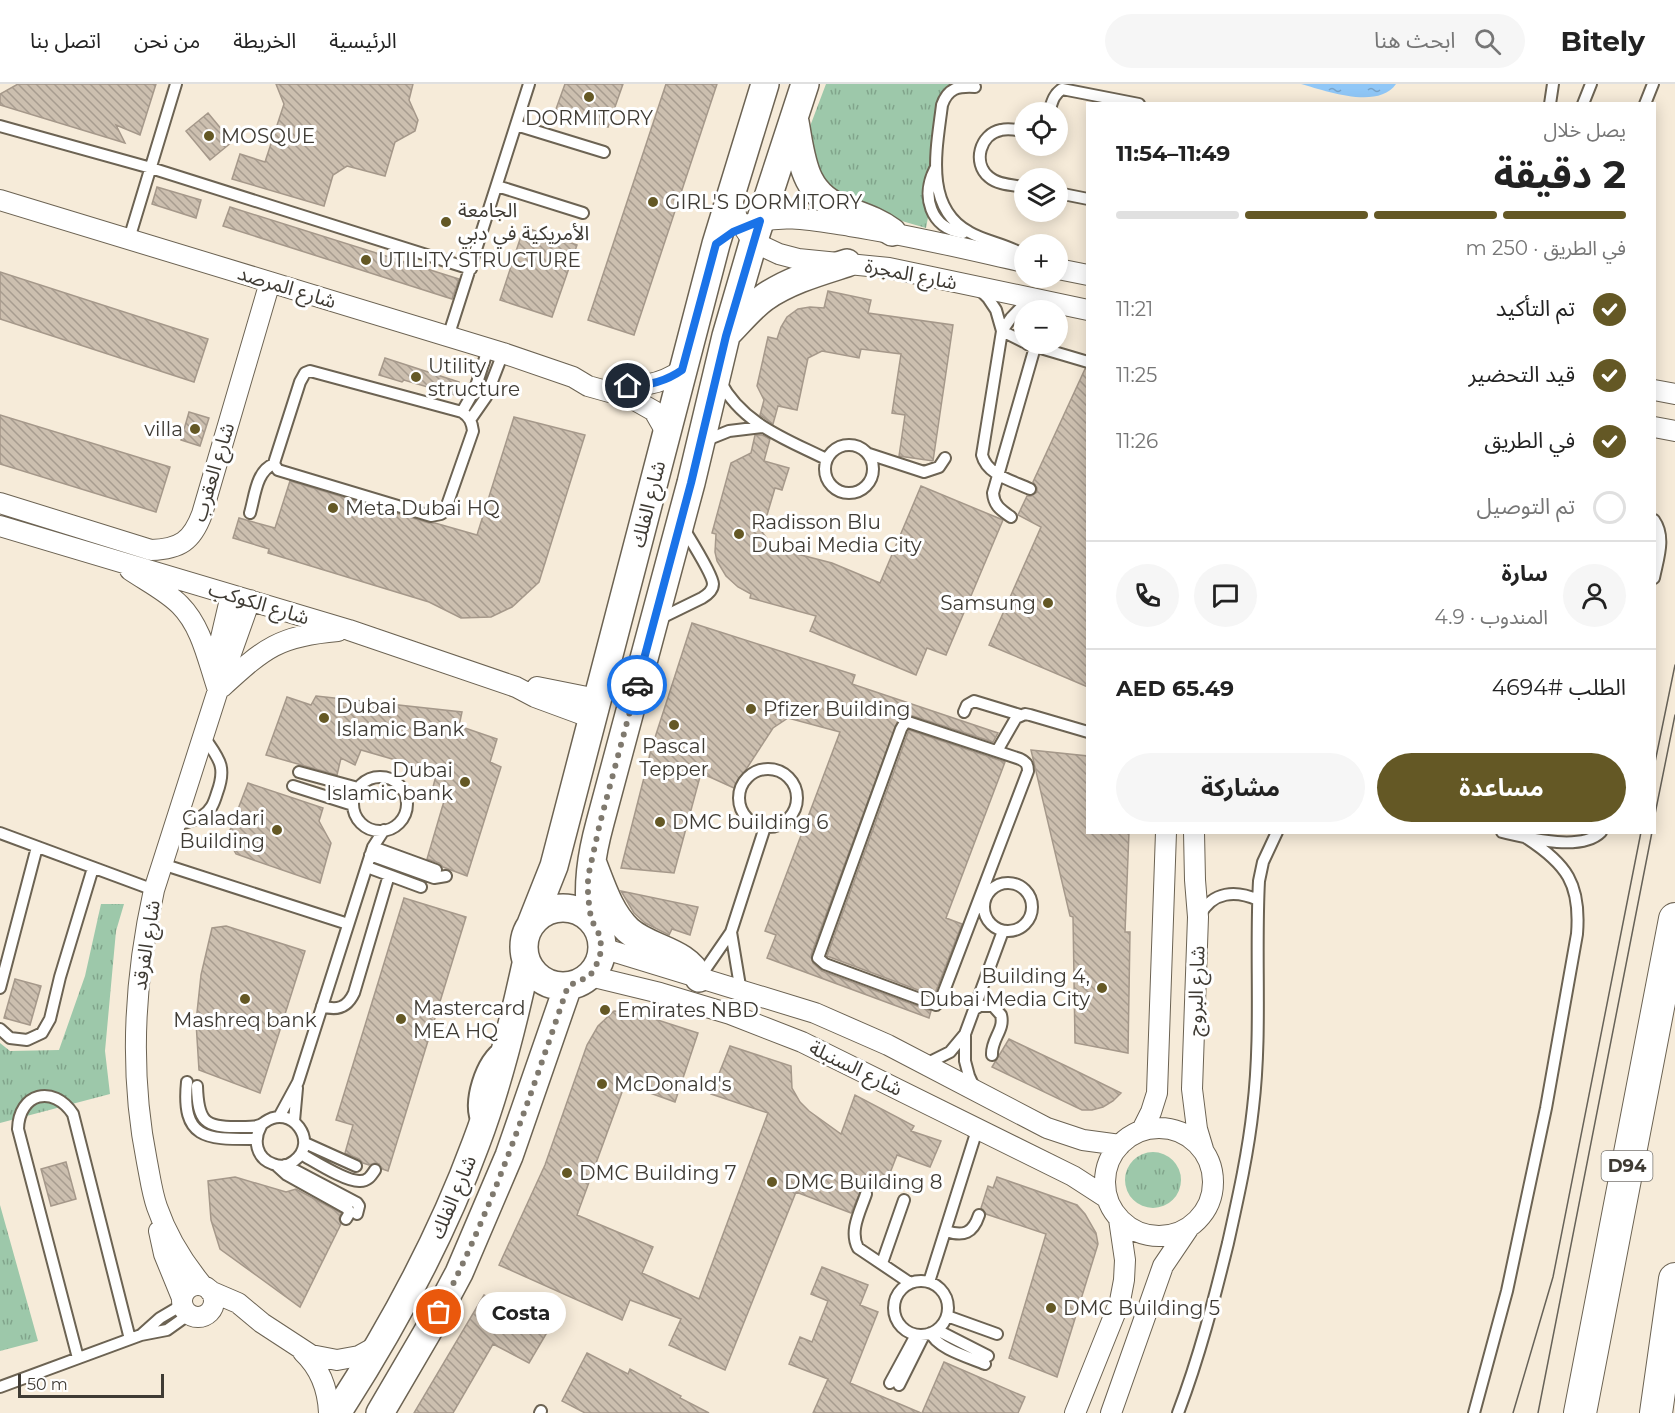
<!DOCTYPE html>
<html lang="ar">
<meta charset="utf-8">
<style>
body{margin:0;font-family:Montserrat,"Noto Sans Arabic",sans-serif;background:#f6f6f6;color:#222;direction:rtl;height:100vh;display:flex;flex-direction:column;font-size:22px;white-space:nowrap}
*{box-sizing:border-box;margin:0}
p{font-size:20px;color:#767676}
.icon{flex:none;width:33px;height:33px;fill:none;stroke:currentColor;stroke-width:2;stroke-linecap:round;stroke-linejoin:round}
.map{position:relative;flex:1;overflow:hidden;direction:ltr}
.sheet{position:absolute;left:1086px;top:18px;width:570px;height:732px;display:flex;flex-direction:column;background:#fff;border-radius:0px;box-shadow:0 3px 15px #0003;direction:rtl}
.sheet>*{flex:none}
.fabs{position:absolute;left:1014px;top:18px;display:grid;gap:12px}
.fabs a{display:grid;place-items:center;width:54px;height:54px;border-radius:50%;background:#fff;box-shadow:0 3px 15px #0003;font-size:30px}
.scale{position:absolute;left:18px;bottom:15px;width:146px;box-sizing:border-box;padding-left:6px;border:3px solid #3f3b34;border-top:0;font-size:16px;line-height:21px;white-space:nowrap;color:#3f3b34;-webkit-text-stroke:4px #fff;paint-order:stroke}
.pin{position:absolute;display:grid;place-items:center;width:51px;height:51px;color:#fff;margin:-26px;border:3px solid #fff;border-radius:50%;box-shadow:0 2px 6px #0007}
.courier{position:absolute;display:grid;place-items:center;width:60px;height:60px;margin:-30px;border:4px solid #1a73e8;border-radius:50%;background:#fff;color:#222;box-shadow:0 2px 8px #0007}
.bubble{position:absolute;height:42px;border-radius:21px;background:#fff;box-shadow:0 3px 15px #0003;font-size:20px;font-weight:700;line-height:42px;text-align:center;direction:rtl}
.head em{font-style:normal;font-weight:700}
.head div{display:flex;flex-direction:column-reverse}
.head{display:flex;align-items:center;justify-content:space-between;height:102px;padding:0 30px}
h1{font-size:39px;font-weight:700;line-height:45px}
.bar{display:grid;grid-template-columns:repeat(4,1fr);gap:9px 6px;align-content:center;height:72px;padding:0 30px}
.bar i{height:8px;border-radius:4px;background:#e0e0e0}
.bar .selected{background:#645825}
.bar p{grid-column:span 4}
.line{display:flex;align-items:center;gap:15px;padding:0 30px;border-top:2px solid #e0e0e0}
.line div{flex:1}
.round{display:grid;place-items:center;flex:none;width:63px;height:63px;border-radius:32px;background:#f6f6f6}
ol{padding:0 30px;list-style:none}
li{display:flex;align-items:center;gap:18px;height:66px}
li p{margin-inline-start:auto}
li .icon{padding:6px;border-radius:50%;background:#645825;color:#fff;stroke-width:4}
li:last-child{color:#767676}
li i{width:33px;height:33px;border:3px solid #e0e0e0;border-radius:50%}
.cta{display:flex;gap:12px;margin-top:auto;padding:12px 30px}
.cta a{flex:1;height:69px;border-radius:36px;background:#645825;color:#fff;font-size:24px;font-weight:700;line-height:69px;text-align:center}
.cta a+a{background:#f6f6f6;color:#222}
header{display:flex;align-items:center;gap:36px;box-sizing:border-box;height:84px;padding:0 30px;background:#fff;border-bottom:2px solid #e0e0e0}
header strong{font-size:28px}
nav{display:flex;gap:33px;margin-inline-start:auto;font-size:21px}
.search{width:420px;height:54px;background:#f6f6f6;display:flex;align-items:center;gap:15px;box-sizing:border-box;padding:0 21px;border-radius:33px;color:#767676;font-size:22px}
.map>svg:first-child{display:block}
.grass{fill:url(#grass-tufts)}
.water{fill:url(#water-ripples)}
.building{fill:url(#building-back-hatch);stroke:#a5988a;stroke-width:1.5}
.lines{fill:none;stroke-linecap:round;stroke-linejoin:round}
.lane-casing{stroke:#6c6353;stroke-width:14}
.street-casing{stroke:#6c6353;stroke-width:22}
.secondary-casing{stroke:#6c6353;stroke-width:30}
.primary-casing{stroke:#6c6353;stroke-width:34}
.lane{stroke:#fff;stroke-width:10}
.street{stroke:#fff;stroke-width:20}
.secondary{stroke:#fff;stroke-width:27}
.primary{stroke:#fff;stroke-width:32}
.tram{stroke:#676258;stroke-width:1.5}
.done{stroke:#7f796e;stroke-width:6;stroke-dasharray:0 10.8}
.route{stroke:#1a73e8;stroke-width:8}
.poi-dot{fill:#645825;stroke:#fff;stroke-width:2}
.labels{text-anchor:middle;stroke-width:6;stroke-linejoin:round;paint-order:stroke}
.shield{fill:#fff;stroke:#797671;stroke-width:1.5}
.shield-label{font-size:18px;font-weight:bold;fill:#3f3b34}
.poi-label{font-size:20px;fill:#3f3b34;stroke:#fff;text-anchor:start}
.street-label{font-size:20px;fill:#3f3b34;stroke:#fff}
</style>
<header>
<strong>Bitely</strong>
<div class="search"><svg class="icon" aria-label="search" viewBox="0 0 24 24"><circle cx="10" cy="10" r="6"/><path d="M15 15l6 6"/></svg>ابحث هنا</div>
<nav><a>الرئيسية</a><a>الخريطة</a><a>من نحن</a><a>اتصل بنا</a></nav>
</header>
<div class="map">
<svg width="1675" height="1329" viewBox="0 0 1675 1329">
<defs>
<pattern id="grass-tufts" width="24" height="20" patternUnits="userSpaceOnUse" patternTransform="scale(1.5)"><rect width="24" height="20" fill="#9dc8aa"/><path d="M3 7l-1-3M5 7V3M7 7l1-3M15 17l-1-3M17 17v-4M19 17l1-3" fill="none" stroke="#81a48b"/></pattern>
<pattern id="water-ripples" width="26" height="14" patternUnits="userSpaceOnUse" patternTransform="scale(1.5)"><rect width="26" height="14" fill="#90c7f7"/><path d="M2 4q2-2 4 0t4 0M15 11q2-2 4 0t4 0" fill="none" stroke="#77a3c9"/></pattern>
<pattern id="building-back-hatch" width="6" height="6" patternUnits="userSpaceOnUse" patternTransform="scale(1.5)"><rect width="6" height="6" fill="#ccbfaf"/><path d="M-1 5l2 2M0 0l6 6M5-1l2 2" fill="none" stroke="#a79c8f"/></pattern>
</defs>
<rect width="100%" height="100%" fill="#f6ebd9"/>
<!-- grass -->
<path class="grass" d="M826 0H953L926 144 850 122 819 91 809 45Z
M101 820H124L116 847 105 967 110 1010 0 1039V959L10 967 59 966 85 892Z
M1125 1096a28 28 0 1 1 56 0a28 28 0 1 1-56 0Z
M0 1121 38 1257 0 1267Z"/>
<!-- water -->
<path class="water" d="M1301 0H1396C1378 26 1326 7 1301 0Z"/>
<!-- building -->
<path class="building" d="M18 0H156L140 51 116 41 125 59 0 21V10Z
M276 0H413L409 16 418 36 415 47 395 58 385 92 347 82 333 91 324 122 232 95 240 70 265 78 284 20Z
M565 0H623L608 43 556 25Z
M666 0H717L634 251 588 236Z
M208 29 232 58 210 76 186 47Z
M157 103 201 116 196 134 152 120Z
M230 123 459 195 452 215 223 142Z
M524 143 577 161 552 233 500 216Z
M0 188 208 255 194 298 0 235Z
M828 207 871 216 868 229 953 241 933 377 899 372 905 331 892 329 901 270 861 265 859 274 822 267 808 274 797 326 778 322 773 340 760 331 764 316 757 302 768 253 777 255 781 243 787 233 798 225 810 223 824 224Z
M385 274 459 298 455 311 404 296 402 298 379 291Z
M1085 285H1088V603L989 561 1041 443 1018 431 1027 412H1031L1037 408V404L1033 398Z
M189 328 209 334 200 362 181 356Z
M0 331 170 383 156 428 0 380Z
M514 333 585 351 539 498 512 523 491 533 461 534 429 518 268 469 269 465 233 454 239 434 275 444 290 397 429 439H435L477 451Z
M755 351H762L770 355 764 377 789 384 782 406 775 404 762 448 774 464 832 479 880 499 921 402 1003 436 946 571 927 564 916 591 810 547 816 532 750 514 751 510 738 503 726 492 717 477 715 468 716 450 712 449 731 379 751 369Z
M692 539 855 591 852 600 998 649 993 658 910 631H905L898 636 811 871 813 879 822 887 931 927 929 934 767 874 776 851 765 847 840 648 788 634 773 644 734 704 701 689 674 789 621 784 651 666Z
M316 612 462 628 459 642 497 655 490 678 501 683 467 792 443 783 439 779 427 775 447 707 433 703 437 688 361 666 355 681 341 674 337 691 266 671 287 613 311 621Z
M909 646 1005 678 946 834 962 840 934 912 827 872Z
M1031 666 1088 672V748H1129L1125 848H1130L1128 969 1075 959 1073 833 1070 832Z
M248 699 323 724 319 737 331 759 320 799 236 770 227 754Z
M621 807 698 823 690 851 672 845 669 851 645 839 634 829Z
M404 814 466 833 388 1087 382 1085 379 1080 375 1079 369 1081 363 1079 359 1075 345 1069 353 1041 336 1036Z
M226 842 305 867 260 1009 199 986 196 938 201 891 212 844Z
M15 895 41 902 30 941 4 934Z
M614 927 636 929 698 949 675 1018 625 1000 577 1131 653 1163 642 1189 699 1215 768 1029 711 1010 730 962 791 982 792 1004 800 1018 809 1027 841 1050 855 1011 914 1042 911 1047 941 1057 930 1083 897 1071 883 1107 868 1101 862 1104 851 1129 796 1108 725 1286 669 1261 681 1235 630 1216 622 1236 499 1181 545 1081 587 961 598 942Z
M1009 955 1066 982 1121 1009 1113 1017 1103 1023 1092 1026H1082L992 983Z
M66 1078 76 1115 51 1122 41 1085Z
M235 1093 286 1108 296 1105 341 1129 339 1135 341 1140 300 1223 220 1165 211 1136 208 1097Z
M997 1093 1077 1121 1085 1130 1096 1149 1098 1160 1057 1293 1009 1274 1046 1150 986 1130 981 1124 988 1102 993 1104Z
M822 1183 868 1201 860 1221 878 1228 850 1299 921 1329H813L828 1295 789 1280 800 1253 812 1258 828 1217 811 1210Z
M484 1211 549 1245 529 1279 493 1260 453 1329H414Z
M587 1269 628 1290 630 1285 681 1312 680 1314 709 1329H585L562 1317Z
M944 1278 1025 1313 1018 1329H922Z"/>
<g class="lines">
<defs>
<path id="lane" d="M975 3C958 2 948 4 942 21 937 63 923 123 969 148 986 158 1007 160 1024 171
M1550 20 1553 0
M1583 20 1591 0
M1645 20 1653 0
M1049 28C1052 19 1053 11 1062 5L1139 20
M516 41 604 68
M0 42 151 84 471 185
M1024 47C1017 46 1009 44 1001 46 980 50 972 79 989 93 998 101 1013 101 1024 103
M935 85C921 112 930 144 963 149
M497 102 583 129
M1058 109 1088 115
M129 155 176 0
M979 205 988 214 996 226 1002 247 982 371C987 391 1013 397 1030 405
M1002 247 1011 234 1031 213
M1002 247 1024 258
M448 253 529 0
M1027 260 1088 278
M310 287 462 328C470 333 472 339 473 347L445 427 441 430 431 432 278 386 274 380 275 376 300 298 305 289Z
M720 297C742 340 786 355 826 375
M462 328 475 305 488 265
M470 336 486 313 503 269
M704 357 729 347 762 343
M825 385a24 24 0 1 1 48 0a24 24 0 1 1-48 0Z
M869 370 924 388 939 383 945 374
M250 429C255 412 256 387 274 380
M1011 433C1001 426 994 422 993 409L1035 263
M1654 436C1666 453 1658 474 1654 494
M657 536 702 514C707 511 713 507 713 500 713 491 690 455 684 445
M964 628 967 621 974 617 1020 631
M908 638 1020 675C1026 678 1028 680 1028 687L941 915 936 921 825 880 818 874 901 645 904 640Z
M997 667 1016 634 1025 630 1030 631 1088 648
M739 714a29 29 0 1 1 58 0a29 29 0 1 1-58 0Z
M299 688 358 704
M353 720a27 27 0 1 1 54 0a27 27 0 1 1-54 0Z
M293 702 353 721
M175 741C183 739 194 737 202 732 211 727 214 719 217 709 227 682 219 675 204 653
M1502 748C1528 754 1581 768 1601 748
M0 749 154 806
M373 763 436 786
M370 771 434 794 446 792
M162 780 348 840
M367 783 421 803
M984 823a24 24 0 1 1 48 0a24 24 0 1 1-48 0Z
M1200 831C1213 807 1236 806 1258 816
M731 848 741 908
M700 893 731 848 765 743
M0 904 37 763
M322 922C337 927 347 924 354 909L389 791
M975 925 980 922H993L1001 931C1005 946 991 955 992 971
M0 945 10 954 27 956 42 949 50 935 60 893 93 784
M926 980 950 968 965 950
M187 998C181 1057 208 1055 256 1055
M197 1002C198 1037 204 1044 240 1043 249 1043 258 1044 265 1038 291 1019 320 1058 294 1077 288 1082 280 1083 273 1080 256 1074 253 1056 261 1042
M974 1003 969 992 965 977V950L1003 847
M279 1033 298 998 373 763 384 746
M294 1037 297 1004
M478 1039C466 1022 482 972 501 963
M305 1059 356 1082
M301 1070C314 1077 346 1098 360 1097 368 1097 371 1092 375 1086
M276 1081 287 1091 348 1125 349 1130 346 1135
M285 1081 357 1119 359 1122 357 1130
M866 1110C860 1128 849 1147 858 1164L910 1199
M946 1147C964 1153 973 1149 979 1131
M882 1179 904 1116
M894 1224a27 27 0 1 1 54 0a27 27 0 1 1-54 0Z
M929 1198 977 1046
M947 1232 997 1250
M937 1246 988 1272
M931 1249C936 1264 971 1274 985 1280
M141 1251 160 1234 182 1221
M78 1274 18 1045C19 1009 53 1000 73 1030L130 1255
M890 1299 916 1251
M899 1301 924 1251
M0 1303 141 1251 167 1246 188 1231
M540 1329 541 1327
M1178 1329C1199 1274 1214 1216 1228 1159 1238 1114 1248 1070 1253 1024 1262 949 1255 872 1259 797L1263 778 1277 748
M1474 1329 1507 1207 1546 1024 1577 850C1581 800 1567 780 1525 753"/>
<path id="street" d="M731 113 737 134 748 150 762 162 779 170 798 175 889 184 1088 226
M0 116 503 269 573 293 588 302 631 314 654 327 666 348
M750 140C783 129 816 137 850 142 909 151 966 165 1024 178
M1058 185 1088 191
M614 299C639 304 660 301 682 286
M1654 306 1675 310
M1654 343 1675 347
M0 419 151 466C180 465 192 457 202 430L270 198
M0 442 349 546 516 603 535 613 592 634
M130 486C146 497 166 507 180 521 202 543 208 577 218 606
M218 589 220 558 231 511
M222 603C265 564 278 552 338 547
M537 603 597 615
M1194 748 1195 796 1198 833 1192 1005 1197 1045 1203 1065
M602 864 815 929 888 961 1047 1044 1083 1056 1120 1061
M590 892 660 909 730 930 802 958 1073 1092 1107 1114
M1105 1098a54 54 0 1 1 108 0a54 54 0 1 1-108 0Z
M1142 1046 1151 1028 1157 1009 1166 748
M159 1147 164 1170 182 1214
M182 1217a16 16 0 1 1 32 0a16 16 0 1 1-32 0Z
M202 1201C183 1178 167 1152 157 1123 152 1109 150 1093 147 1078 129 988 134 896 154 806L218 606 250 516
M210 1207 238 1219 262 1239 311 1271 337 1276 359 1272 379 1261
M303 1268C321 1285 328 1305 329 1329
M1075 1329 1120 1217 1124 1196 1125 1176 1119 1135
M1111 1329 1163 1182 1188 1145"/>
<path id="secondary" d="M795 38C802 76 803 111 845 126 863 133 877 137 892 148
M728 249C740 237 751 223 765 213 790 196 819 188 847 179
M593 780C602 803 610 829 628 846 650 866 686 866 699 894
M524 863a39 39 0 1 1 78 0a39 39 0 1 1-78 0Z
M591 835C587 801 591 772 600 739L691 399 726 252 754 156 805 0
M531 840 554 782 716 160 765 0
M337 1329C392 1244 441 1154 476 1059 498 1001 513 940 526 880
M380 1329 428 1247 459 1189 509 1072 568 902"/>
<path id="primary" d="M1580 1329 1675 835
M1656 1329 1675 1195"/>
</defs>
<!-- lane casing -->
<use href="#lane" class="lane-casing"/>
<!-- street casing -->
<use href="#street" class="street-casing"/>
<!-- secondary casing -->
<use href="#secondary" class="secondary-casing"/>
<!-- primary casing -->
<use href="#primary" class="primary-casing"/>
<!-- lane -->
<use href="#lane" class="lane"/>
<!-- street -->
<use href="#street" class="street"/>
<!-- secondary -->
<use href="#secondary" class="secondary"/>
<!-- primary -->
<use href="#primary" class="primary"/>
<!-- tram -->
<path class="tram" d="M1654 683 1675 581
M1654 735 1675 631
M1513 1329 1553 1193 1641 748
M1538 1329 1652 748"/>
</g>
<g class="lines">
<!-- done -->
<path class="done" d="M439 1228C493 1124 530 1013 568 902L590 892 600 874 601 854 591 835 588 812V793L600 739 637 601"/>
<!-- route -->
<path class="route" d="M628 302C648 302 665 298 682 286L716 160 733 148 760 137 726 252 691 399 637 601"/>
</g>
<!-- markers -->
<g class="poi-dot">
<circle cx="589" cy="13" r="6"/>
<circle cx="209" cy="52" r="6"/>
<circle cx="653" cy="118" r="6"/>
<circle cx="446" cy="138" r="6"/>
<circle cx="366" cy="176" r="6"/>
<circle cx="416" cy="293" r="6"/>
<circle cx="195" cy="345" r="6"/>
<circle cx="333" cy="424" r="6"/>
<circle cx="739" cy="450" r="6"/>
<circle cx="1048" cy="519" r="6"/>
<circle cx="751" cy="625" r="6"/>
<circle cx="324" cy="634" r="6"/>
<circle cx="674" cy="641" r="6"/>
<circle cx="465" cy="698" r="6"/>
<circle cx="660" cy="738" r="6"/>
<circle cx="277" cy="746" r="6"/>
<circle cx="1102" cy="904" r="6"/>
<circle cx="245" cy="915" r="6"/>
<circle cx="605" cy="926" r="6"/>
<circle cx="401" cy="935" r="6"/>
<circle cx="602" cy="1000" r="6"/>
<circle cx="567" cy="1089" r="6"/>
<circle cx="772" cy="1098" r="6"/>
<circle cx="1051" cy="1224" r="6"/>
</g>
<g class="labels">
<!-- shield labels -->
<rect class="shield" x="1601.5" y="1067" width="51" height="30" rx="4.5"/>
<g class="shield-label">
<text x="1627" y="1088">D94</text>
</g>
<!-- poi labels -->
<g class="poi-label">
<text x="589" y="41" text-anchor="middle">DORMITORY</text>
<text x="221" y="59">MOSQUE</text>
<text x="665" y="125">GIRL'S DORMITORY</text>
<text x="458" y="133">الجامعة<tspan x="458" dy="23">الأمريكية في دبي</tspan></text>
<text x="378" y="183">UTILITY STRUCTURE</text>
<text x="428" y="289">Utility<tspan x="428" dy="23">structure</tspan></text>
<text x="183" y="352" text-anchor="end">villa</text>
<text x="345" y="431">Meta Dubai HQ</text>
<text x="751" y="445">Radisson Blu<tspan x="751" dy="23">Dubai Media City</tspan></text>
<text x="1036" y="526" text-anchor="end">Samsung</text>
<text x="336" y="629">Dubai<tspan x="336" dy="23">Islamic Bank</tspan></text>
<text x="763" y="632">Pfizer Building</text>
<text x="674" y="669" text-anchor="middle">Pascal<tspan x="674" dy="23">Tepper</tspan></text>
<text x="453" y="693" text-anchor="end">Dubai<tspan x="453" dy="23">Islamic bank</tspan></text>
<text x="265" y="741" text-anchor="end">Galadari<tspan x="265" dy="23">Building</tspan></text>
<text x="672" y="745">DMC building 6</text>
<text x="1090" y="899" text-anchor="end">Building 4,<tspan x="1090" dy="23">Dubai Media City</tspan></text>
<text x="413" y="931">Mastercard<tspan x="413" dy="23">MEA HQ</tspan></text>
<text x="617" y="933">Emirates NBD</text>
<text x="245" y="943" text-anchor="middle">Mashreq bank</text>
<text x="614" y="1007">McDonald's</text>
<text x="579" y="1096">DMC Building 7</text>
<text x="784" y="1105">DMC Building 8</text>
<text x="1063" y="1231">DMC Building 5</text>
</g>
<!-- street labels -->
<g class="street-label">
<text transform="translate(911 190) rotate(11)" y="7">شارع المجرة</text>
<text transform="translate(287 203) rotate(17)" y="7">شارع المرصد</text>
<text transform="translate(213 388) rotate(-73)" y="7">شارع العقرب</text>
<text transform="translate(648 420) rotate(-76)" y="7">شارع الفلك</text>
<text transform="translate(259 519) rotate(17)" y="7">شارع الكوكب</text>
<text transform="translate(146 861) rotate(-81)" y="7">شارع الفرقد</text>
<text transform="translate(1196 907) rotate(-88)" y="7">شارع البروج</text>
<text transform="translate(856 984) rotate(26)" y="7">شارع السنبلة</text>
<text transform="translate(453 1113) rotate(-67)" y="7">شارع الفلك</text>
</g>
</g>
</svg>
<div class="fabs">
<a><svg class="icon" aria-label="locate" viewBox="0 0 24 24"><circle cx="12" cy="12" r="6"/><path d="M12 2v4M12 18v4M2 12h4M18 12h4"/></svg></a>
<a><svg class="icon" aria-label="layers" viewBox="0 0 24 24"><path d="M12 4l9 5-9 5-9-5zM3 14l9 5 9-5"/></svg></a>
<a>+</a>
<a>−</a>
</div>
<div class="scale">50 m</div>
<div class="pin" style="left:439px;top:1228px;background:#ea580c"><svg class="icon" aria-label="bag" viewBox="0 0 24 24"><path d="M5 8h14l-1 12H6zM9 8a3 3 0 0 1 6 0"/></svg></div>
<div class="pin" style="left:628px;top:302px;background:#1f2937"><svg class="icon" aria-label="home" viewBox="0 0 24 24"><path d="M3 11l9-7 9 7M6 9v11h12V9"/></svg></div>
<div class="courier" style="left:637px;top:601px"><svg class="icon" aria-label="car" viewBox="0 0 24 24"><path d="M5 17H2v-5l4-1 3-4h7l3 4 3 1v5h-3M9 17h6M6 11h13"/><circle cx="7" cy="17" r="2"/><circle cx="17" cy="17" r="2"/></svg></div>
<div class="bubble" style="left:476px;top:1208px;width:90px">Costa</div>
<section class="sheet">
<div class="head"><div><h1>2 دقيقة</h1><p>يصل خلال</p></div><em>11:49–11:54</em></div>
<div class="bar"><i class="selected"></i><i class="selected"></i><i class="selected"></i><i></i><p>في الطريق · 250 m</p></div>
<ol>
<li><svg class="icon" aria-label="check" viewBox="0 0 24 24"><path d="M5 12l5 5 9-10"/></svg>تم التأكيد<p>11:21</p></li>
<li><svg class="icon" aria-label="check" viewBox="0 0 24 24"><path d="M5 12l5 5 9-10"/></svg>قيد التحضير<p>11:25</p></li>
<li><svg class="icon" aria-label="check" viewBox="0 0 24 24"><path d="M5 12l5 5 9-10"/></svg>في الطريق<p>11:26</p></li>
<li><i></i>تم التوصيل</li>
</ol>
<div class="line" style="height:108px"><a class="round"><svg class="icon" aria-label="person" viewBox="0 0 24 24"><circle cx="12" cy="8" r="4"/><path d="M4 21q1-7 8-7t8 7"/></svg></a><div><b>سارة</b><p>المندوب · 4.9</p></div><a class="round"><svg class="icon" aria-label="chat" viewBox="0 0 24 24"><path d="M4 5h16v11H9l-5 4z"/></svg></a><a class="round"><svg class="icon" aria-label="phone" viewBox="0 0 24 24"><path d="M5 4h4l2 5-3 2q2 4 5 5l2-3 5 2v4C11 20 4 13 5 4z"/></svg></a></div>
<div class="line" style="height:78px"><div>الطلب #4694</div><b>AED 65.49</b></div>
<div class="cta"><a>مساعدة</a><a>مشاركة</a></div>
</section>
</div>
